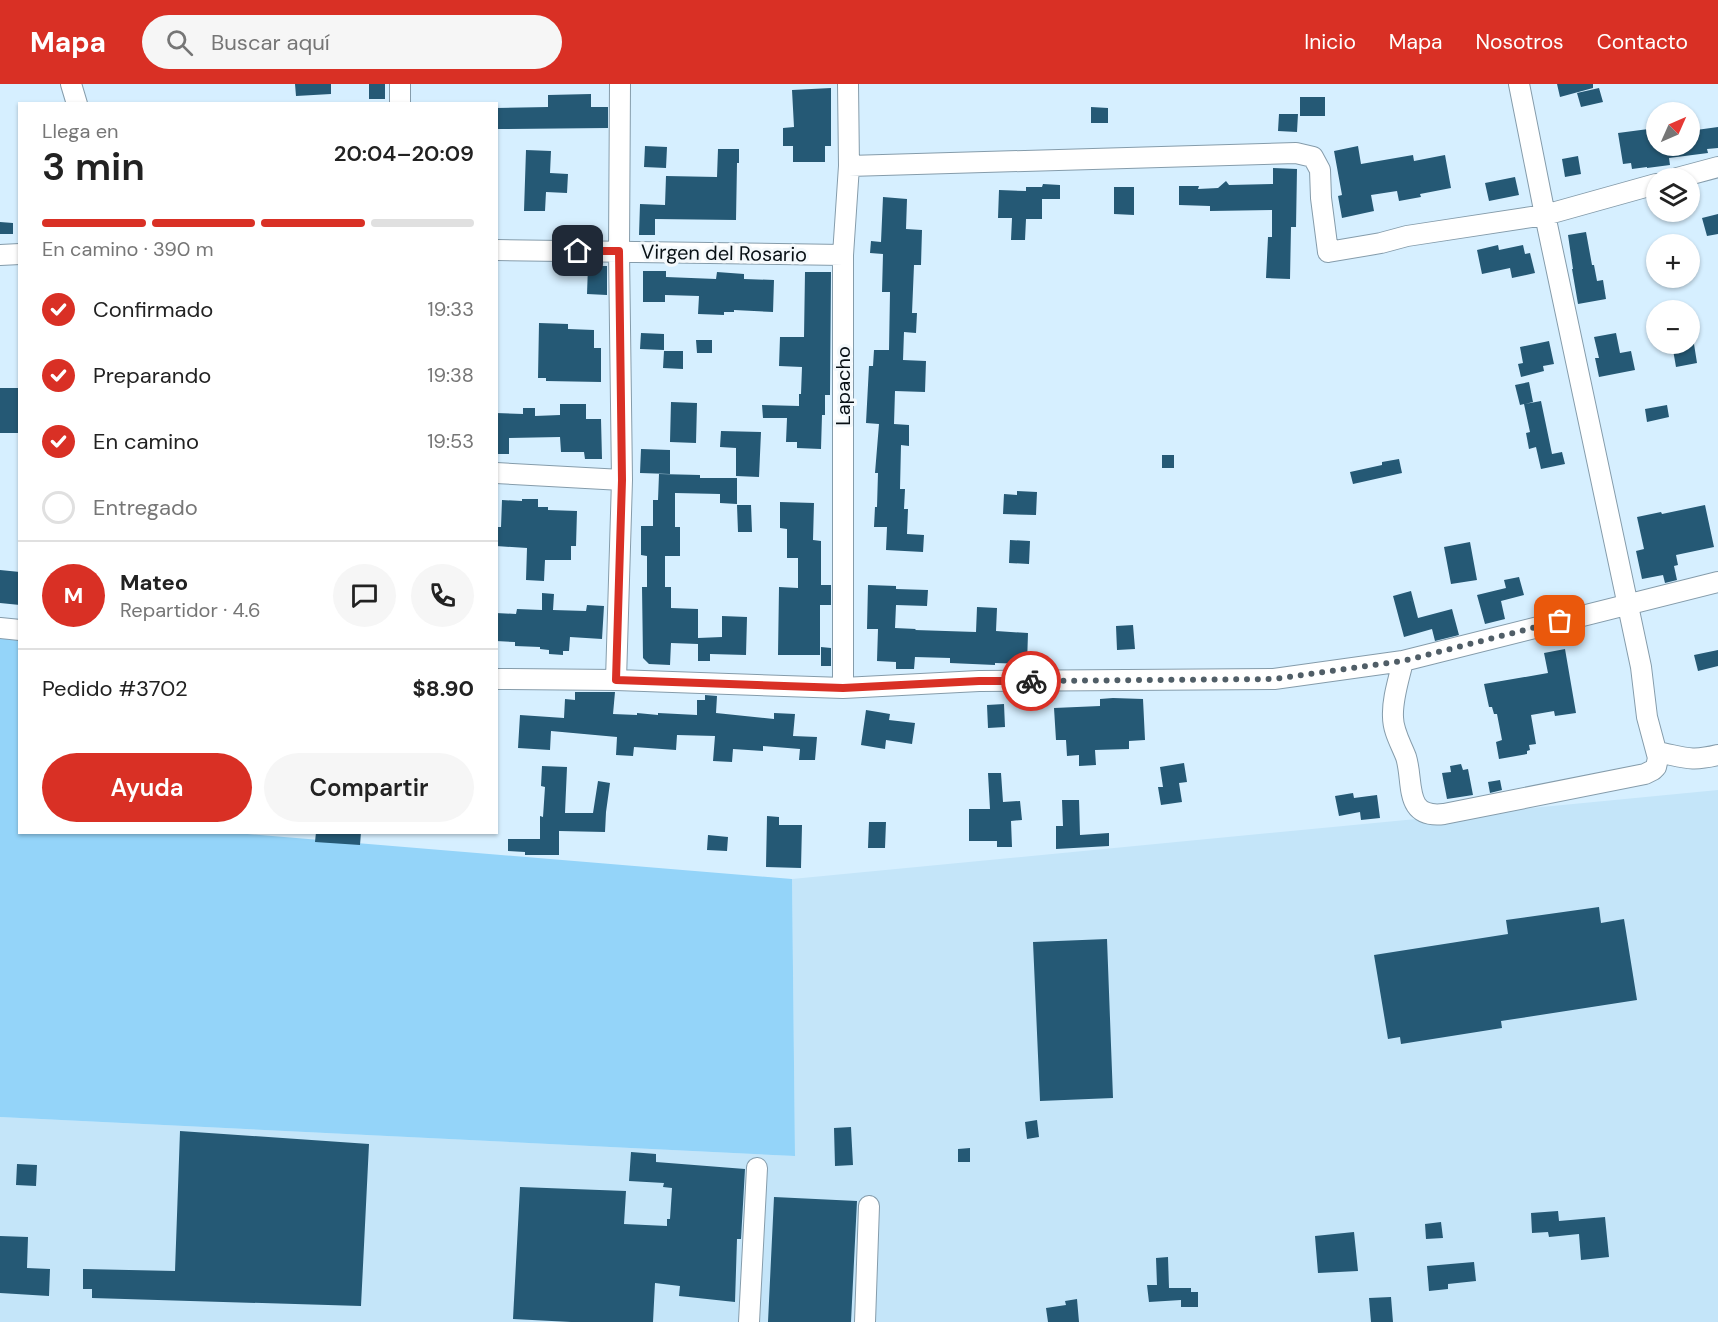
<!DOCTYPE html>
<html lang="es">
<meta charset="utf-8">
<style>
body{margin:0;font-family:"DM Sans",sans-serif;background:#f6f6f6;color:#222;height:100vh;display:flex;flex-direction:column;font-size:22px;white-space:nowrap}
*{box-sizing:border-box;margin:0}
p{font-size:20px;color:#767676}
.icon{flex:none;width:33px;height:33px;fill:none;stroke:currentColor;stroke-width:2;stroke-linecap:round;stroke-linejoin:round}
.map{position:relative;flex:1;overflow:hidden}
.drawer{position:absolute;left:18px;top:18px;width:480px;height:732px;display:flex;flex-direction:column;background:#fff;border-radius:0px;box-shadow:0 2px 4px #0004}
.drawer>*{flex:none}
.needle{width:39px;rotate:45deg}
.buttons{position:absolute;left:1646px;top:18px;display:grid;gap:12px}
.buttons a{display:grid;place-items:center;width:54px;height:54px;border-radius:50%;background:#fff;box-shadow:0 2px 4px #0004;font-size:30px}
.pin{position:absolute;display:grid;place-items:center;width:51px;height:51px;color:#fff;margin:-26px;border-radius:12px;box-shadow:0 3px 9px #0006}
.courier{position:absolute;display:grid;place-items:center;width:60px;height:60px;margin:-30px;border:4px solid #d93025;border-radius:50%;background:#fff;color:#222;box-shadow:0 2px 8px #0007}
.summary em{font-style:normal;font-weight:600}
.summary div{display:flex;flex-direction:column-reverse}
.summary{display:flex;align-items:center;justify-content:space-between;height:102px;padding:0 24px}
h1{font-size:39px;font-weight:600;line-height:45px}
.bar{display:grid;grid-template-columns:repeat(4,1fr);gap:9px 6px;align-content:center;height:72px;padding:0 24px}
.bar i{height:8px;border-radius:4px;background:#e0e0e0}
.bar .active{background:#d93025}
.bar p{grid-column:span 4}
.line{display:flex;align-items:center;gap:15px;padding:0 24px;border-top:2px solid #e0e0e0}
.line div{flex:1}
.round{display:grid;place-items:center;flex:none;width:63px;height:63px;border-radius:32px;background:#f6f6f6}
ol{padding:0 24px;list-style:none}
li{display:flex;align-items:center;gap:18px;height:66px}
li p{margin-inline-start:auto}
li .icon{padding:6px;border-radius:50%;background:#d93025;color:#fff;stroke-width:4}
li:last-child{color:#767676}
li i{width:33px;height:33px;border:3px solid #e0e0e0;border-radius:50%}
.button{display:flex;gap:12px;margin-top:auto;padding:12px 24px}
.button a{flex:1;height:69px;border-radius:36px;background:#d93025;color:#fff;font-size:24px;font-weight:600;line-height:69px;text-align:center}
.button a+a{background:#f6f6f6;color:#222}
header{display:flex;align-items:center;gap:36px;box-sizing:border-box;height:84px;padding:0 30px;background:#d93025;color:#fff}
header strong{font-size:28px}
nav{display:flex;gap:33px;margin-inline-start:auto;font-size:21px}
.search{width:420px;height:54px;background:#f6f6f6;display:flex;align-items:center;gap:15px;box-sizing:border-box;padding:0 21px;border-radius:33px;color:#767676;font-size:22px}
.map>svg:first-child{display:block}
.built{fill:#c4e5f9}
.green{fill:#94d4f9}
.building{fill:#255975}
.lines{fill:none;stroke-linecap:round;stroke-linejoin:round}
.minor-casing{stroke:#859cab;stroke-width:22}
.minor{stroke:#fff;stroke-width:20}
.done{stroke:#505e67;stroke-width:6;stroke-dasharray:0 10.8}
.route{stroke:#d93025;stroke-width:8}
.labels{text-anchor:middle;stroke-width:6;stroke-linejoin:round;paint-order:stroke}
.street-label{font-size:20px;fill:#081015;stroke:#f4f9fc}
</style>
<header>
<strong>Mapa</strong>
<div class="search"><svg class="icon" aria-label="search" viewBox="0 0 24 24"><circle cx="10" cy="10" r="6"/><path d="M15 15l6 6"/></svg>Buscar aquí</div>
<nav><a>Inicio</a><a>Mapa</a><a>Nosotros</a><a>Contacto</a></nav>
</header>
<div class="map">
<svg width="1718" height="1238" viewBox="0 0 1718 1238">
<rect width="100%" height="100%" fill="#d6efff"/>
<!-- built -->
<path class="built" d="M1718 706V1238H0V1033L795 1072 792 795Z"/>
<!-- green -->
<path class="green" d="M0 547 19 549 20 748 236 749 792 795 795 1072 0 1033Z"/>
<!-- building -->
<path class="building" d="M295 0H331V10L296 12Z
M369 0H385V15H369Z
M1557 0H1593V4L1560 13Z
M831 4V62H825V78H793V62H783V44L794 43 792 6Z
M1599 4 1603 18 1581 23 1577 9Z
M591 10V23H608V44L496 45V24L548 23V11Z
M1300 13H1325V32H1300Z
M1091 23 1108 24V39H1091Z
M1279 30H1298L1297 48 1278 47Z
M1718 43V64L1707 65 1708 69 1669 74 1670 81 1647 84V83L1632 85 1631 79 1623 80 1618 49 1656 44V62H1689V47Z
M645 62 667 63 666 84 644 83Z
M1358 62 1361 80 1413 71 1414 77 1445 71 1451 104 1420 110 1421 113 1399 117 1397 107 1371 111 1374 127 1342 134 1338 112 1342 111 1334 67Z
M718 65H739V79H737L736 136 655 135V151H639L640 120 665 121 666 92 717 93Z
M526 66 551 67 550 89 568 90 567 109 546 108 545 127H524Z
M1578 72 1581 90 1565 93 1562 75Z
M1273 84 1297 85 1296 143H1291L1290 195 1266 194 1268 153H1272V126L1210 127V122L1179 121V102H1199L1198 105 1218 104 1226 97 1229 101 1273 100Z
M1515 93 1519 111 1489 117 1485 99Z
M1043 100 1060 101V115H1042V135H1026L1025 156H1011L1012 134H998L999 106 1026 107V103H1042Z
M1114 103H1134V131L1114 130Z
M883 113 907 115 906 145 922 146 921 181H914L912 229H917L916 249 904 248 903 276 926 277 925 308 895 307 894 340 909 341V362L901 361 900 405H905L904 425H908L907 450 924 451 923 468 886 466 887 443H874L875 423H877L878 389H875L879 340 866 339 869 282H873L874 266H889L890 208H882L883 170 870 169 871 157 881 158Z
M1718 130V150L1707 152 1702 134Z
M0 138 13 139V150H0Z
M1586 148 1592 181H1594L1597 197 1603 196 1606 215 1578 220 1572 185H1573L1568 151Z
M1498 161 1499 166 1523 161 1525 170 1530 169 1535 189 1512 194 1510 184 1482 190 1477 166Z
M588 182H607V211L587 210Z
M643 187H666V193L716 195 717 188 744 190V195L774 196 773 228 734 226V228H724V231L698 230 699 212 665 211V218H643Z
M805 188H831L830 311H825V331H822L821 365 797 364V358H786L787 334H763L762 321 799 322V310H801L802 283 779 282 780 253H804Z
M539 239 568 240V245L594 246V264H601V298L546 297V294H538Z
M641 249 664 250V266L640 265Z
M1616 249 1620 269 1631 267 1635 286 1599 293 1595 274H1599L1594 253Z
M696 256H712V269H697Z
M1549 257 1554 280 1543 282 1544 287 1521 293 1518 280 1523 279 1520 263Z
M1672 260H1694L1697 279 1676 283Z
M664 267H683V285L663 284Z
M1529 298 1533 318 1525 320 1541 317 1552 370 1562 368 1565 380 1541 385 1536 363 1529 365 1526 349 1530 348 1524 320 1520 321 1515 301Z
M0 304H18V349H0Z
M671 318 697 319 696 359 670 358Z
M560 320H586V335H601L602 375H585L584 368H561L560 353 509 354V370H496V329L523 330V324H535V332L560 331Z
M1667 321 1669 333 1647 338 1645 325Z
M721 347 761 348 759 393 736 392V364L720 363Z
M641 365 670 366V390L640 389Z
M1162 371H1174V384H1162Z
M1399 375 1402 389 1353 400 1350 388 1382 381V378Z
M659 390 700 391V394H737V420L720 419V410L675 409V443H680V472H665V503H671V524L698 525V554L722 553V532L747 533 746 571 710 570V577H698V560L671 559 670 581 649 580 643 574 642 503H647V472L641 471V442H653V416H658Z
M1017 407 1037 408 1036 431 1003 430 1004 410 1017 411Z
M522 415H538V423H548V426L577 427 576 462H571V476H545L544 497 526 496 527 464 496 462V443H501L502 416 522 417Z
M780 418 814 419 813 456 821 457V501H831V521H820V571H778L779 503 798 504V474H787V445L780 444Z
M737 421H751L752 448H738Z
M1705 421 1714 463 1676 471 1678 481 1674 482 1677 496 1665 499 1663 491 1642 495 1636 467 1644 465 1637 433 1661 428 1662 430Z
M1010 456 1030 457 1029 480 1009 479Z
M1470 458 1477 496 1451 500 1444 463Z
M0 486 20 488V521L0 519Z
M1519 493 1524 511 1501 517 1505 535 1485 540 1477 511 1506 504 1504 496Z
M868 501 896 502V505L928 506 927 522 896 521 895 544 916 545 915 546 976 548 977 523 997 524 996 547 1028 549 1027 580 995 579V581L950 579V574L915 573 914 585H896V578L877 577 878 545H867Z
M1411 507 1418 534 1452 525 1459 551 1435 557 1432 545 1404 553 1393 512Z
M542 509 554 510 553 526 586 527 587 521 604 522 602 555 570 553 569 567H563V571L549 570V566L540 565V563L515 562V558L496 557V529L516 530 517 525 542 526Z
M1133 541 1135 565 1117 566 1116 542Z
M821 563 831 564V582H821Z
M1565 565 1576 629 1555 632 1554 627 1531 631 1536 660 1529 661 1530 666 1527 667V670L1499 675 1496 658 1502 656 1497 630H1494L1492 623H1489L1484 600 1548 589 1544 569Z
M1718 566V582L1698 587 1694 571Z
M575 608H615L613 630 637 631V629L658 631V629L697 631V616H705V611L717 612 716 629 774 635V629L795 630 793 652 817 653 815 676H799L800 665 763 662V667L733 665 732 678 713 677 715 652 677 651 676 666 634 663 633 672 616 671 617 653 551 647 550 666 518 664 520 631 564 634 565 615 575 616Z
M1113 614 1143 615 1145 656 1129 657V665L1095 666 1096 681 1079 682V671L1067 672 1066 656H1056L1054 624 1100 622V615Z
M1004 620 1005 643 988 644 987 621Z
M866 626 890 630 889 636 915 639 912 660 886 656 885 665 861 661Z
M1184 679 1187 698 1179 699 1182 718 1161 721 1158 703H1163L1160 683Z
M1461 680 1463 686 1468 685 1473 711 1447 715 1442 689 1451 688 1450 682Z
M542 682 567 683 565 729H593L598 697 610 699 606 728 605 748 559 747V771H525V768L508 767V755H540V732L543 733 545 703 541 702Z
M988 689H1001L1003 718 1020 717 1022 736 1011 737 1012 763H997V757H969V725H990Z
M1500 696 1502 706 1490 709 1488 698Z
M1353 709 1354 714 1377 711 1380 734 1361 736 1360 728 1339 732 1335 712Z
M1062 716H1079L1080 751 1109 749V762L1056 765V742H1063Z
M767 732 779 733V741H802L801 784 766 783Z
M869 738H886L885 764H868Z
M316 748H361L360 761 315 758Z
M708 751 728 753 727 767 707 766Z
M1599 823 1601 839 1624 835 1637 916 1501 937 1502 944 1401 960 1400 953 1388 955 1374 871 1508 850 1506 836Z
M1107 855 1113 1014 1040 1017 1033 858Z
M1037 1036 1039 1053 1027 1055 1025 1038Z
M851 1043 853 1081 835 1082 834 1044Z
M180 1047 369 1060 361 1222 92 1214V1205H83V1185L175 1187Z
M970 1064V1078H958V1065Z
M631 1068 656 1070V1078L745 1085 741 1155H737L735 1218 679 1212 680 1202 655 1199 653 1238H571L513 1235 520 1103 626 1107 624 1140 667 1142V1135H670L672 1104 663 1103 664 1099 629 1097Z
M17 1080 37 1081 36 1102 16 1101Z
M774 1113 857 1117 851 1238H768Z
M1558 1127 1559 1137 1605 1133 1609 1173 1581 1176 1579 1150 1549 1153 1548 1148 1532 1149 1531 1129Z
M1441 1138 1443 1154 1426 1155 1425 1140Z
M1354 1148 1358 1187 1318 1189 1315 1152Z
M0 1152 28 1153 27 1184 50 1185 49 1212 0 1209Z
M1168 1173 1169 1204H1191V1208H1198V1223H1181V1216L1149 1218 1147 1201H1157L1156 1174Z
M1474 1178 1476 1197 1448 1200V1205L1429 1207 1427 1182Z
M1391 1213 1393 1238H1371L1369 1214Z
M1077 1215 1079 1238H1048L1046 1224 1066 1221 1065 1217Z"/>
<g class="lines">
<defs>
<path id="minor" d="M71 0 77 20
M400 0V20
M849 82 1296 69 1313 73 1320 86 1321 114 1328 168 1381 159 1407 152 1545 131 1656 100
M1677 94 1718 83
M496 166 843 171
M0 171 20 170
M496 389 622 396
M0 544 20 546
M1403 577C1399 595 1392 615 1393 633 1393 647 1401 660 1406 673 1414 698 1403 735 1444 730L1645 690 1653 686 1656 683 1658 674 1647 633 1641 583 1545 131 1519 0
M496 595 616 596 843 604 979 597 1274 595 1403 577 1718 498
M616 596 622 396 619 167 620 0
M843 604V171L849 82 848 0
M1657 668C1684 673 1690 678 1718 671
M749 1238 757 1084
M865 1238 869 1122"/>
</defs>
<!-- minor casing -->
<use href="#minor" class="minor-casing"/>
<!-- minor -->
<use href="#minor" class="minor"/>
</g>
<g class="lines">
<!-- done -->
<path class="done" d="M1031 597 1274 595 1403 577 1560 537"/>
<!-- route -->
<path class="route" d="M578 167H619L622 396 616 596 843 604 979 597H1031"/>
</g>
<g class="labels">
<!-- street labels -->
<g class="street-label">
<text transform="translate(724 169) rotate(1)" y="7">Virgen del Rosario</text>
<text transform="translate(843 302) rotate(-90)" y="7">Lapacho</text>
</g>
</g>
</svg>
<div class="buttons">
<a><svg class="needle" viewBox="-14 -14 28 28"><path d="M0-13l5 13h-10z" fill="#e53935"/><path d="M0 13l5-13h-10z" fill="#767676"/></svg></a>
<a><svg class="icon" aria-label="layers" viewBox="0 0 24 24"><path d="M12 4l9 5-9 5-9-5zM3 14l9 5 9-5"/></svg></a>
<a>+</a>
<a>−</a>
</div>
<div class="pin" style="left:1560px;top:537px;background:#ea580c"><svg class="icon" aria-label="bag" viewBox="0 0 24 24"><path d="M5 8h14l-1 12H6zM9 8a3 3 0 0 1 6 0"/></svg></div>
<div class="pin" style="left:578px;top:167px;background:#1f2937"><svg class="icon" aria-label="home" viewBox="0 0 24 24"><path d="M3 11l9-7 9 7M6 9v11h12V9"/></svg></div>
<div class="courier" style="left:1031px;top:597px"><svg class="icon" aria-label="bike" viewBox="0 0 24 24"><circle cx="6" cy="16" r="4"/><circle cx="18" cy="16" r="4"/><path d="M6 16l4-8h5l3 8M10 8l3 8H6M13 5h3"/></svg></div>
<section class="drawer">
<div class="summary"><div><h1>3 min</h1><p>Llega en</p></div><em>20:04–20:09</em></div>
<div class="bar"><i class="active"></i><i class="active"></i><i class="active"></i><i></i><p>En camino · 390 m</p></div>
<ol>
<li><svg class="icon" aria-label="check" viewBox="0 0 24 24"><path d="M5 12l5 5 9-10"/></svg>Confirmado<p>19:33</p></li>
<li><svg class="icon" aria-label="check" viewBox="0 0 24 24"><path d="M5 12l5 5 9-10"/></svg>Preparando<p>19:38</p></li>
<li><svg class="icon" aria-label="check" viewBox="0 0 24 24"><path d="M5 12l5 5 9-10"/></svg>En camino<p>19:53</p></li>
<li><i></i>Entregado</li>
</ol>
<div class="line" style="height:108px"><b class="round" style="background:#d93025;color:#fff">M</b><div><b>Mateo</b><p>Repartidor · 4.6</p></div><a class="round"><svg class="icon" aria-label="chat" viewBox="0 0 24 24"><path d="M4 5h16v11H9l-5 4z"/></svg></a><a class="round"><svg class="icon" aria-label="phone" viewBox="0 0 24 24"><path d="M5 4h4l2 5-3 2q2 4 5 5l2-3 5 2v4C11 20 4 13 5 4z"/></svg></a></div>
<div class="line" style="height:78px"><div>Pedido #3702</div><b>$8.90</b></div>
<div class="button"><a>Ayuda</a><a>Compartir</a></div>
</section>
</div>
